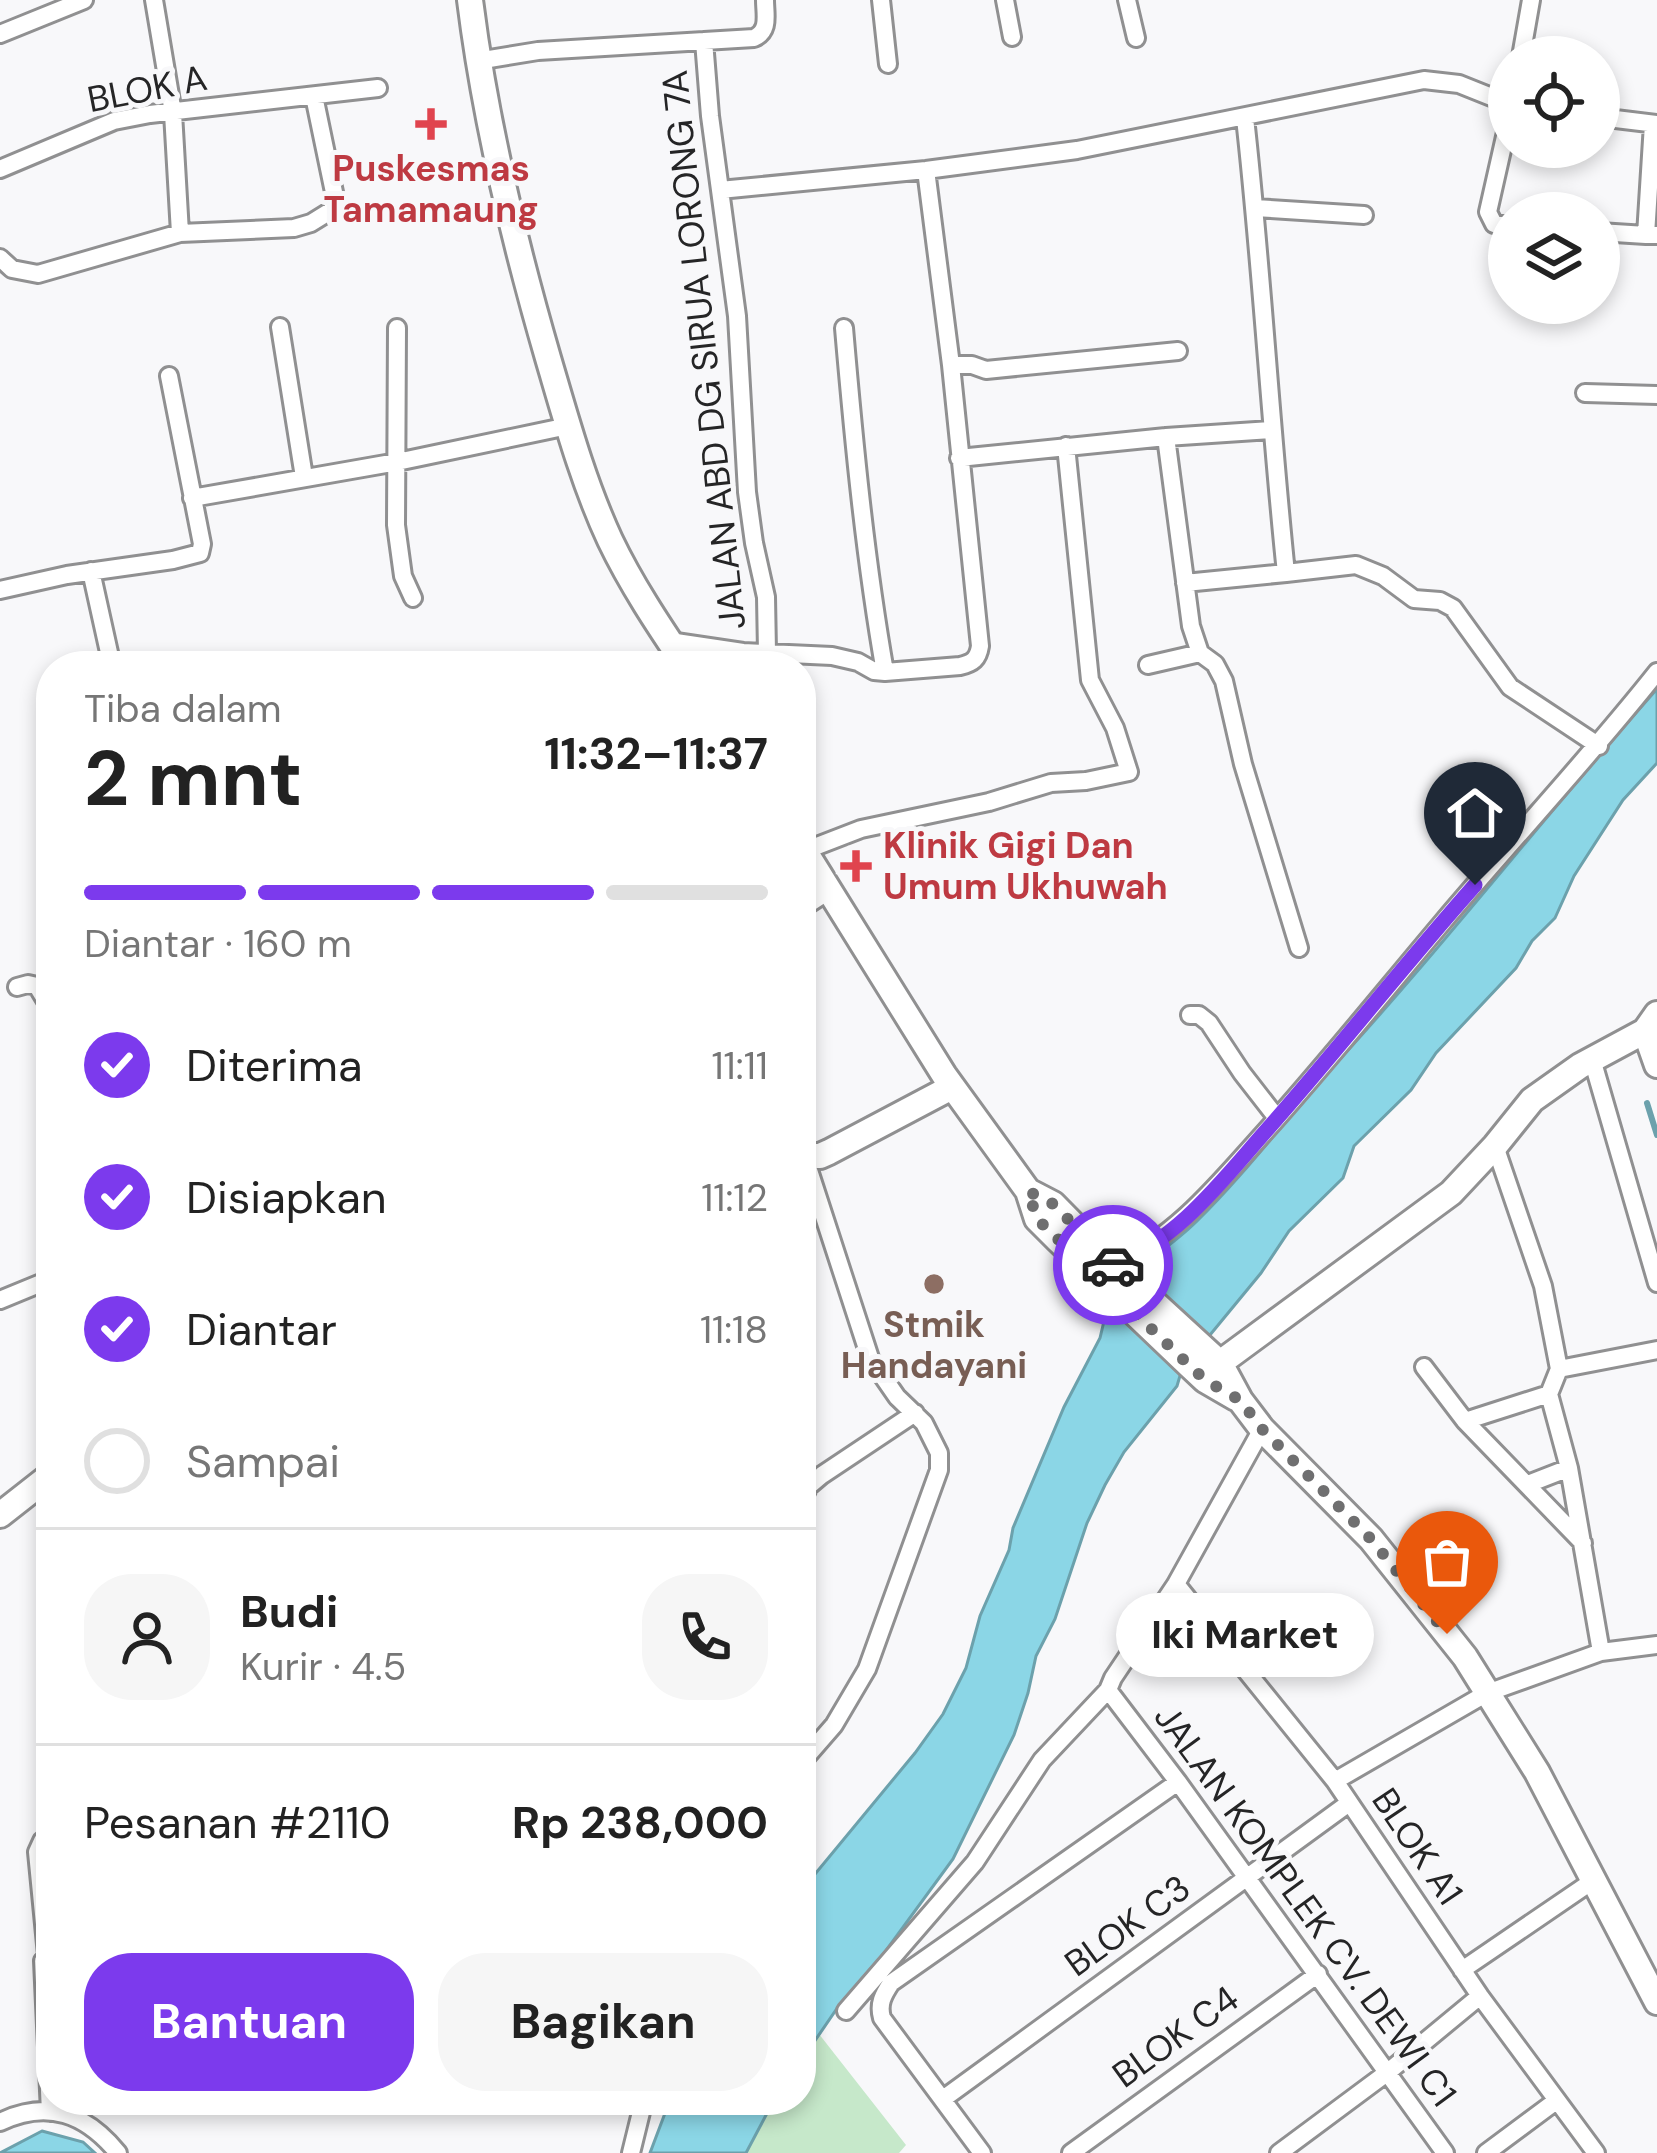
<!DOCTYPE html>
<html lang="id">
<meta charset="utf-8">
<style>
body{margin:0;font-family:"DM Sans",sans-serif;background:#f6f6f6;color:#222;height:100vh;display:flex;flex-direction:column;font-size:45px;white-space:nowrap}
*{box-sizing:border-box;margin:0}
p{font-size:39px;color:#767676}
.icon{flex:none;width:66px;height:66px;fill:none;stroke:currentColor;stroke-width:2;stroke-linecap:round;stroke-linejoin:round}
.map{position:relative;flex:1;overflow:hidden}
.side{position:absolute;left:36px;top:651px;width:780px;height:1464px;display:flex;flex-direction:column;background:#fff;border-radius:48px;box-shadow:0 6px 18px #0003}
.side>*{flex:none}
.buttons{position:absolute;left:1488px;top:36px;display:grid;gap:24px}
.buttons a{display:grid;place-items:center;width:132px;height:132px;border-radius:50%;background:#fff;box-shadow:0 6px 18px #0003;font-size:60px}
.pin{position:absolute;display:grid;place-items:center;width:102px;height:102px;color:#fff;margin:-123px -51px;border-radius:50% 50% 50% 0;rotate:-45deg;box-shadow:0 0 12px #0007}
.pin .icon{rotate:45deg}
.courier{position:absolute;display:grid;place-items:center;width:120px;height:120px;margin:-60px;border:9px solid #7c3aed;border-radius:50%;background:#fff;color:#222;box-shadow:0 3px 15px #0007}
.bubble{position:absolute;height:84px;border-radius:42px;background:#fff;box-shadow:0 6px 18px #0003;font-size:39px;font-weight:700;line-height:84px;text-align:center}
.summary em{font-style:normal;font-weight:700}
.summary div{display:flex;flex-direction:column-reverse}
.summary{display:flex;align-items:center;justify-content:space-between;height:204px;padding:0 48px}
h1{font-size:78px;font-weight:700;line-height:90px}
.bar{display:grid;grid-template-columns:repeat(4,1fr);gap:18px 12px;align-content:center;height:144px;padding:0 48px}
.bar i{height:15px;border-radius:9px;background:#e0e0e0}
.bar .active{background:#7c3aed}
.bar p{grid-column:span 4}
.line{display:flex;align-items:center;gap:30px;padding:0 48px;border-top:3px solid #e0e0e0}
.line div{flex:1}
.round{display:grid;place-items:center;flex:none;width:126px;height:126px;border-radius:48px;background:#f6f6f6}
ol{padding:0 48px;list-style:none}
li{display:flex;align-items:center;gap:36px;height:132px}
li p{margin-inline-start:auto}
li .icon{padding:12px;border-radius:50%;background:#7c3aed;color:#fff;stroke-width:4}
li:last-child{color:#767676}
li i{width:66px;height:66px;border:6px solid #e0e0e0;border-radius:50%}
.primary-button{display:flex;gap:24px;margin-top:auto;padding:24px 48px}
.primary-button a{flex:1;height:138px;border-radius:48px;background:#7c3aed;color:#fff;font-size:48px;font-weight:700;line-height:138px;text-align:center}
.primary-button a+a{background:#f6f6f6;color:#222}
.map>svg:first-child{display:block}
.green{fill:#c6e8ca}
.water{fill:#8bd6e6;stroke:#6ca1ac;stroke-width:3}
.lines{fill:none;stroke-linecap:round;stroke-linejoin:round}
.stream{stroke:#6ca1ac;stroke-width:6}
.street-casing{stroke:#909091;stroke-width:22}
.secondary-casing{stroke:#909091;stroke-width:30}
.street{stroke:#fff;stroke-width:16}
.secondary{stroke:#fff;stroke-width:24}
.done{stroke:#6f6f70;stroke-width:12;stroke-dasharray:0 21.6}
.route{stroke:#7c3aed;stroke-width:15}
.health-dot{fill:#e0444e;stroke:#f8f8fa;stroke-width:4.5}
.education-dot{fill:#8d6e63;stroke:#f8f8fa;stroke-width:4.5}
.labels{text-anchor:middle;stroke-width:10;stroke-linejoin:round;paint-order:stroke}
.street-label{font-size:36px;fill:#252526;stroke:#f8f8fa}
.health-label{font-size:36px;font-weight:bold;fill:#be3a42;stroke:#f8f8fa}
.education-label{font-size:36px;font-weight:bold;fill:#785e54;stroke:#f8f8fa}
</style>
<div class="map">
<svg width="1657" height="2153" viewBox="0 0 1657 2153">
<rect width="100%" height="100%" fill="#f8f8fa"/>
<!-- green -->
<path class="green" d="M819 2034 906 2145 899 2153H746L774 2100H801V2061Z"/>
<!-- water -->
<path class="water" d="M1657 689V763L1623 800 1574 876 1555 918 1532 941 1516 968 1436 1053 1411 1090 1354 1146 1343 1178 1289 1231 1261 1273 1205 1341 1133 1272C1155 1256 1178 1240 1197 1221 1245 1174 1285 1120 1330 1070 1443 947 1546 814 1657 689Z
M1109 1300 1182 1369 1177 1386 1124 1452 1105 1485 1087 1523 1055 1619 1036 1656 1028 1693 1014 1735 953 1859 882 1956 838 2007 801 2061V1891L915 1753 943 1714 966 1668 980 1616 1009 1550 1013 1528 1064 1407 1100 1338Z
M670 2100H774L746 2153H650Z
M42 2131 83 2142 95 2153H0Z"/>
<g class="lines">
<!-- stream -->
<path class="stream" d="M1647 1103 1657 1135"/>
<defs>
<path id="street" d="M154 0 173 113 180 233
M881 0 888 64
M1005 0 1012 37
M1127 0 1136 38
M0 34 84 0
M704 41 710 116 737 316 747 492 754 543 766 597 767 652
M1521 57 1531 0
M477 61 538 51 754 38C770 31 765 15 765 0
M1599 117 1657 124
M1509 119 1488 212 1494 224 1509 226
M1653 124 1646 235H1657
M0 169 114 121 150 114 378 88
M720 190 926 170 1077 150 1424 80 1459 84 1509 104
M1255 208 1364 215
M1599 232 1646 235
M0 258 12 269 38 274 180 233 294 228 311 223 332 210 335 197 314 96
M280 327 304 477
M397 328 396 525 403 576 413 598
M844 328C854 444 865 558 885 672
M951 365H972L986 370 1178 351
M1585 393 1657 395
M1166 437 1191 626 1200 653 1215 664 1224 681 1243 764 1299 948
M959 458 1166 437 1271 430
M192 498 397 462 568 426
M91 571 112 666
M1286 573 1356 565 1383 576 1414 599 1440 601 1453 608 1510 687 1599 746
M1185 583 1286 573C1270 421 1262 269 1245 118
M0 590 67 575 173 560 200 553 202 544 169 376
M669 641 743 652 832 656 858 662 874 671 885 672 960 666C973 663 978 659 980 646L951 365 926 170
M1148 665 1200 653
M804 851 861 829 989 802 1051 783 1086 781 1129 772 1115 728 1090 680 1066 446
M801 909 830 890
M17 987 28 984 37 986 51 1009
M1190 1015H1199L1209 1023 1242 1073 1277 1118
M1592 1059 1657 1283
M1495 1146 1543 1286 1559 1369
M1113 1265C1177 1236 1218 1184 1264 1133 1325 1065 1383 993 1442 923 1513 839 1588 759 1657 672
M0 1300 51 1279
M1424 1367 1465 1421
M1549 1394 1465 1421 1583 1543
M1262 1429 1176 1584 1113 1678 1108 1690 1178 1782 1445 2153
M1528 1484 1569 1468
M801 1502 809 1486 822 1475 915 1413
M1176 1584 1335 1781 1480 1996 1596 2153
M1601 1652 1569 1468 1549 1394 1559 1369 1657 1350
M801 1763 834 1725 867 1669 939 1470V1453L924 1423 897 1397 870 1358 804 1155
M1335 1781 1487 1693 1601 1652 1657 1645
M47 1955 37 1852 42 1841 51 1835
M1462 1970 1594 1880
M846 2011 975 1862 1042 1760 1108 1690
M943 2099 1349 1803
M50 2112 43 1961 51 1954
M0 2122C48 2099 86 2114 118 2153
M631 2153 644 2100
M982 2153 882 2018C878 2004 883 1995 891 1983L1178 1782
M1071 2153 1318 1974
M1279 2153 1388 2072 1480 1996
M1486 2153 1556 2101"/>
<path id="secondary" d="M470 0C485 121 514 241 548 358 566 419 583 482 610 540 631 584 659 626 686 666
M801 845 944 1075 1028 1191 1053 1204 1113 1265 1220 1363 1240 1400 1262 1429 1371 1539 1465 1657 1537 1772 1657 2002
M1645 1031 1657 1065
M801 1156H820L829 1152 952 1087
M1028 1191 1037 1219 1057 1239 1189 1365 1205 1380 1236 1398
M1220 1363 1451 1193 1495 1146 1532 1100 1580 1066 1645 1031 1657 1014
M0 1515 51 1475"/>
</defs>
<!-- street casing -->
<use href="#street" class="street-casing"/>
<!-- secondary casing -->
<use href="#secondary" class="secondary-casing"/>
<!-- street -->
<use href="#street" class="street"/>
<!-- secondary -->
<use href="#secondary" class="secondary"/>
</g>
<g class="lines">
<!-- done -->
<path class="done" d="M1113 1265 1053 1204 1028 1191 1037 1219 1189 1365 1205 1380 1240 1400 1262 1429 1371 1539 1447 1634"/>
<!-- route -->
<path class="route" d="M1113 1265C1178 1239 1220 1183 1265 1132 1337 1051 1403 966 1475 885"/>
</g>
<!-- markers -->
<g class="health-dot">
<path d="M425 106h12v12h12v12h-12v12h-12v-12h-12v-12h12z"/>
<path d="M850 848h12v12h12v12h-12v12h-12v-12h-12v-12h12z"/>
</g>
<circle class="education-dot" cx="934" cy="1284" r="12"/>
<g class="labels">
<!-- street labels -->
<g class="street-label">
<text transform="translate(147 88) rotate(-11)" y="13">BLOK A</text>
<text transform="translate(703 350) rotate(-96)" y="13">JALAN ABD DG SIRUA LORONG 7A</text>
<text transform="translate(1418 1846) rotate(56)" y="13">BLOK A1</text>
<text transform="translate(1306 1905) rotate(54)" y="13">JALAN KOMPLEK CV. DEWI C1</text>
<text transform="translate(1127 1925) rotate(-36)" y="13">BLOK C3</text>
<text transform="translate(1175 2036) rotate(-36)" y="13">BLOK C4</text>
</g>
<!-- health labels -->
<g class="health-label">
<text x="431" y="181">Puskesmas<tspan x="431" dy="41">Tamamaung</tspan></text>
<text x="883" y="858" text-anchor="start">Klinik Gigi Dan<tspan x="883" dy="41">Umum Ukhuwah</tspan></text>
</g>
<!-- education labels -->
<g class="education-label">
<text x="934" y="1337">Stmik<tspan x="934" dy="41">Handayani</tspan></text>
</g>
</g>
</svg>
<div class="buttons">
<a><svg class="icon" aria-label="locate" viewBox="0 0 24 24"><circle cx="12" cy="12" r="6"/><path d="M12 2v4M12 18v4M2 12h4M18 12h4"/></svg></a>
<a><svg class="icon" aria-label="layers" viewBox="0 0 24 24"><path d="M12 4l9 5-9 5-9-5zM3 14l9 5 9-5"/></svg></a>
</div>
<div class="pin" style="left:1447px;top:1634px;background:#ea580c"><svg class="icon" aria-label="bag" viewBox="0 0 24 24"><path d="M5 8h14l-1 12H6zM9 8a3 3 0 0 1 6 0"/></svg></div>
<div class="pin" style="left:1475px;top:885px;background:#1f2937"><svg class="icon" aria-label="home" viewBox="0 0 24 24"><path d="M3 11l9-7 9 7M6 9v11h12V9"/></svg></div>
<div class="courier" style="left:1113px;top:1265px"><svg class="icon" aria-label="car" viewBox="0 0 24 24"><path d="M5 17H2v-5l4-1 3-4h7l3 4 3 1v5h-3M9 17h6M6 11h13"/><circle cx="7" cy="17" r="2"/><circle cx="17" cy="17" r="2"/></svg></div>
<div class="bubble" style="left:1116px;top:1593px;width:258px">Iki Market</div>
<section class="side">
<div class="summary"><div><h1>2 mnt</h1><p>Tiba dalam</p></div><em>11:32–11:37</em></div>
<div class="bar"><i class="active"></i><i class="active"></i><i class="active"></i><i></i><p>Diantar · 160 m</p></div>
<ol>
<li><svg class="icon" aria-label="check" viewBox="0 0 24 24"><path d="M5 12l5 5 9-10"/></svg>Diterima<p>11:11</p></li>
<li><svg class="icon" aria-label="check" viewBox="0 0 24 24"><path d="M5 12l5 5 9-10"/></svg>Disiapkan<p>11:12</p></li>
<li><svg class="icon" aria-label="check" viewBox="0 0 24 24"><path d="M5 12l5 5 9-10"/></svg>Diantar<p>11:18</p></li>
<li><i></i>Sampai</li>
</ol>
<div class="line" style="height:216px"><a class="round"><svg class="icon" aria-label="person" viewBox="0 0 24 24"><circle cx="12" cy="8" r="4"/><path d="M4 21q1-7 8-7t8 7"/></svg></a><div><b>Budi</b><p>Kurir · 4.5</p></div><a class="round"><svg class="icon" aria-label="phone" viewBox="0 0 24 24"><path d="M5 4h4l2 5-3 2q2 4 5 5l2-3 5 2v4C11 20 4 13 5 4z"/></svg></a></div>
<div class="line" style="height:156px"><div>Pesanan #2110</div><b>Rp 238,000</b></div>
<div class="primary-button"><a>Bantuan</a><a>Bagikan</a></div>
</section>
</div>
